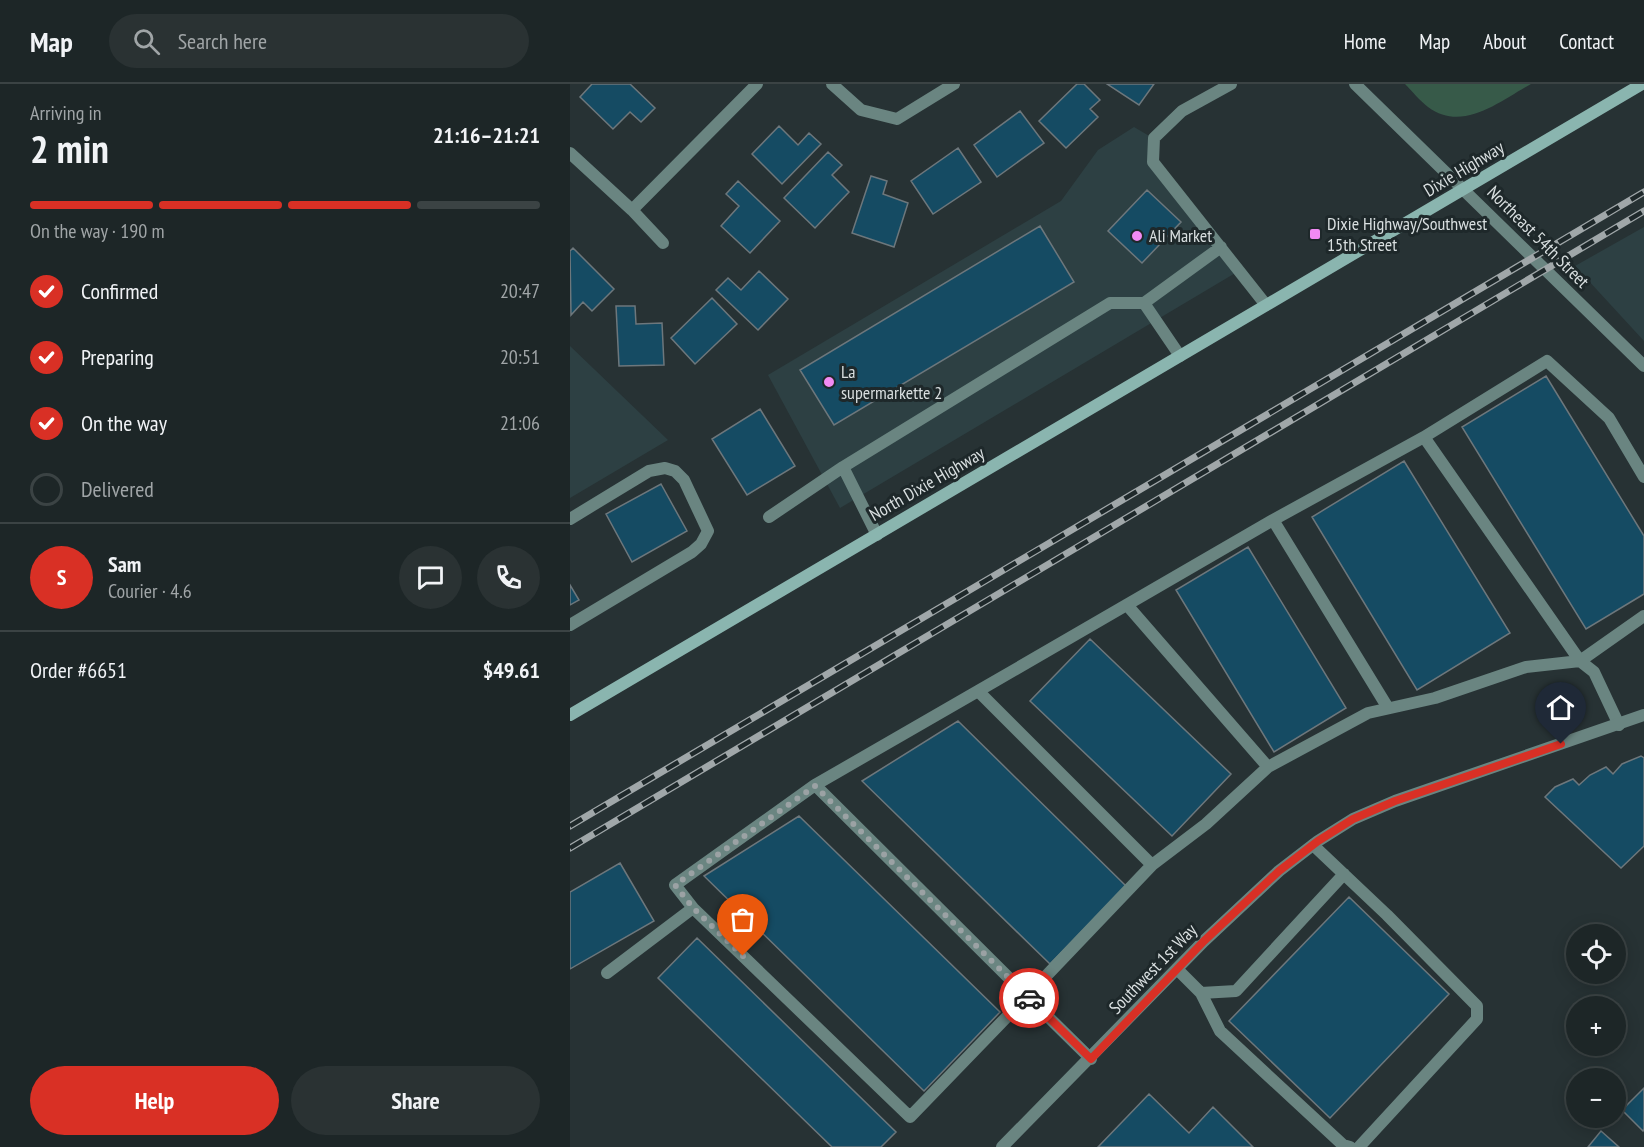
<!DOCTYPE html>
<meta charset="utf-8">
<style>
body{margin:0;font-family:"PT Sans Narrow",sans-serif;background:#2a3233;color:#f1f3f6;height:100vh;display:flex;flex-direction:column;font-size:22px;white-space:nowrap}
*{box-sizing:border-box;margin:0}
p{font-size:20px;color:#a0a5a7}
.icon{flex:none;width:33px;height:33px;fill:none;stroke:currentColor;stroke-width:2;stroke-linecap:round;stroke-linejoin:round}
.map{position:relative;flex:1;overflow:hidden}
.details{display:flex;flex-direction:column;background:#1d2627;width:570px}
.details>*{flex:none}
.controls{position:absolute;left:996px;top:840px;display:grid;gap:12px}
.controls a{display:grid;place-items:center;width:60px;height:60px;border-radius:50%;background:#1d2627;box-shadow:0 3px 15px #0003,0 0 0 2px #3b4344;font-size:30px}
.pin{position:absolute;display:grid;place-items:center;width:51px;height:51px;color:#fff;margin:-62px -26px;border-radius:50% 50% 50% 0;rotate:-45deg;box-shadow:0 0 6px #0007}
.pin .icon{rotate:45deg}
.courier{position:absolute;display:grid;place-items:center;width:60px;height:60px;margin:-30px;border:4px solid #d93025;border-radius:50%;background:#fff;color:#222;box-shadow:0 2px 8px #0007}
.summary em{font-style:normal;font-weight:700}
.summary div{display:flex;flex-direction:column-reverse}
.summary{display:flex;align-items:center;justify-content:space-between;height:102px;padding:0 30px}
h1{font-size:39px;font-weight:700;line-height:45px}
.bar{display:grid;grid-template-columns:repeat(4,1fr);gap:9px 6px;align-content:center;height:72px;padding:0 30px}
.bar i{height:8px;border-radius:4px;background:#3b4344}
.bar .selected{background:#d93025}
.bar p{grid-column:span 4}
.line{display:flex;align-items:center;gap:15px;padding:0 30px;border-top:2px solid #3b4344}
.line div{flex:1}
.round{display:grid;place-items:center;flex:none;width:63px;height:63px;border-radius:32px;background:#2a3233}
ol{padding:0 30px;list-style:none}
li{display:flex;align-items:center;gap:18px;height:66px}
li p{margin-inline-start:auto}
li .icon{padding:6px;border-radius:50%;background:#d93025;color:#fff;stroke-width:4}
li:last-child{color:#a0a5a7}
li i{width:33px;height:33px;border:3px solid #3b4344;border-radius:50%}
.button{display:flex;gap:12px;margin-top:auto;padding:12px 30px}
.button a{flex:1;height:69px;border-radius:36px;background:#d93025;color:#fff;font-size:24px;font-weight:700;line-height:69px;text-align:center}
.button a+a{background:#2a3233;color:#f1f3f6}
header{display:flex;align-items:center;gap:36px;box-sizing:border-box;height:84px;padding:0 30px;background:#1d2627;border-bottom:2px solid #3b4344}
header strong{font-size:28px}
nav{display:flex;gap:33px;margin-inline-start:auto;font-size:21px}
.search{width:420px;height:54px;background:#2a3233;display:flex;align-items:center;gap:15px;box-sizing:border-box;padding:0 21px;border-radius:33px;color:#a0a5a7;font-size:22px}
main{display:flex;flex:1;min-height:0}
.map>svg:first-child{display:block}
.built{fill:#2d4043}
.green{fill:#375a49}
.building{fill:#154b63;stroke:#6d777c;stroke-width:1.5}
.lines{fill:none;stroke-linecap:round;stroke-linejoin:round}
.service{stroke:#6a8581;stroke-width:12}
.minor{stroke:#6a8581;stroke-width:12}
.tertiary{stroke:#6a8581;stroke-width:12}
.secondary{stroke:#8ab5af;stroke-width:12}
.rail-casing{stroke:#a0a7a9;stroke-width:7}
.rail{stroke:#1e282a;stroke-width:4.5;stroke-dasharray:14;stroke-linecap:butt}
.done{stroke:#9ba2a4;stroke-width:6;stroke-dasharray:0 10.8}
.route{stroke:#d93025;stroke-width:8}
.poi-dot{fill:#f28af3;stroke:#1e282a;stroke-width:2}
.labels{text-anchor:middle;stroke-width:6;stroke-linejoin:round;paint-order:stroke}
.street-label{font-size:18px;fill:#d9dfe0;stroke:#1e282a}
.poi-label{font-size:18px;fill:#d9dfe0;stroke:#1e282a;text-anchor:start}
</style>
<header>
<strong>Map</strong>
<div class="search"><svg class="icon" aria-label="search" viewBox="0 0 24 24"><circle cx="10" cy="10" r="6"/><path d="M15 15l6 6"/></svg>Search here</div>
<nav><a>Home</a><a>Map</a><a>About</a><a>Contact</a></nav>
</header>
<main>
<section class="details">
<div class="summary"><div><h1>2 min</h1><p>Arriving in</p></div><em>21:16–21:21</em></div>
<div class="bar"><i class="selected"></i><i class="selected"></i><i class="selected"></i><i></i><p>On the way · 190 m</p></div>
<ol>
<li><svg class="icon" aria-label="check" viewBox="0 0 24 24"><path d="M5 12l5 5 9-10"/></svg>Confirmed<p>20:47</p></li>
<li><svg class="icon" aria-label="check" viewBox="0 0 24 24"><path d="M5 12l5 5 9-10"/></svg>Preparing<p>20:51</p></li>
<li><svg class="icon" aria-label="check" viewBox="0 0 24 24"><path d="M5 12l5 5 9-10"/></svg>On the way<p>21:06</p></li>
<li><i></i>Delivered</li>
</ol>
<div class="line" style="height:108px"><b class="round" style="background:#d93025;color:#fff">S</b><div><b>Sam</b><p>Courier · 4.6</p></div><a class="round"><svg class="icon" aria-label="chat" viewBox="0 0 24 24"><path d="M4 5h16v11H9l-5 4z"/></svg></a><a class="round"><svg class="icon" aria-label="phone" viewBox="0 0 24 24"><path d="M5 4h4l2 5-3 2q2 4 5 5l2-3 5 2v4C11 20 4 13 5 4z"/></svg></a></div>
<div class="line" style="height:78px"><div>Order #6651</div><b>$49.61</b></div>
<div class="button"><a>Help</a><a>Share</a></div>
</section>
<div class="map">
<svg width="1074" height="1063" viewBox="0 0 1074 1063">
<rect width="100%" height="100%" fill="#273234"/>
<!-- built -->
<path class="built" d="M564 43 581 53 580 79 667 188 270 424 198 291 491 117 528 66Z
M1074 143V257L1005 182Z
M0 262 98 356 0 414Z"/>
<!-- green -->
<path class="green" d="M835 0H961C930 17 893 49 858 23 850 17 842 7 835 0Z"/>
<!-- building -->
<path class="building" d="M22 0H60L85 24 71 38 60 28 43 45 10 13Z
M507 0H514L530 16 520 25 528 33 496 64 469 37Z
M537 0H584L569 21Z
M450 27 474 59 427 93 404 61Z
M209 42 228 61 239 49 251 60 212 100 182 70Z
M388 64 411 98 363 130 341 97Z
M258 68 272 81 262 91 279 108 245 144 214 114Z
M301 92 317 97 313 110 338 119 324 163 282 149Z
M168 97 210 137 180 169 151 142 169 122 156 110Z
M577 106 611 138 572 179 538 147Z
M470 142 504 198 264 341 230 286Z
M3 164 44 205 22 227 13 218 1 231 0 167Z
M189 187 218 215 188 246 146 206 158 194 171 206Z
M142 214 167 240 125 280 101 254Z
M46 222H65L66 240 92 239 94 281 49 282Z
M976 292 1074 452V510L1016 545 892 343Z
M190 325 225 382 177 411 142 355Z
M834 377 940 549 847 606 742 433Z
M91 400 117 447 62 478 36 430Z
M678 463 776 624 704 668 606 506Z
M0 501 9 516 0 521Z
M520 555 661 690 602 752 460 617Z
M388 637 556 802 480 880 292 697Z
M1071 672 1074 674V762L1051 784 975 713 985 703 1003 695 1009 701 1020 691 1036 683 1043 690 1052 680Z
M229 732 430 928 354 1007 134 792Z
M50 779 84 837 0 885V808Z
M779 813 879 910 760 1034 659 937Z
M127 854 326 1048 311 1063H262L88 894Z
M1074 1004V1045L1073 1047 1052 1026Z
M579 1010 619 1049 643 1023 683 1063H528Z
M1031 1047 1049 1063H1018Z"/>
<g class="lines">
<!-- service -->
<path class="service" d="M661 0 612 27 584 54 583 78 696 221
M610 272 574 219 651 163
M199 433 273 383
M0 435 79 387 95 384 105 387 114 396 138 447 131 460 122 468 0 541
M703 436 818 624
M307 451 273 383 540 219H574
M557 521 698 683
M408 607 703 436 854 353 977 277 1039 334 1074 393
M1049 641 1024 588 1010 577 1074 532
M743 761 817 831 907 922V935L789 1063
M582 781 636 740 698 683 798 629 865 614 956 583 1010 577 854 353
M123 824 340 1033 457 912 245 701
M607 885 631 909 650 947 773 1061 780 1063
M37 889 123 824 105 801 245 701 408 607 582 781 457 912 521 975
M631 909 666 907 774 790"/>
<!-- minor -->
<path class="minor" d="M262 0 291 26 327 35 384 0
M0 69 62 126 93 159
M62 126 187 0
M432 1063 634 857 709 787 748 757 783 735 825 717 1074 631"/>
<!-- tertiary -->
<path class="tertiary" d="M785 0 1074 282"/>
<!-- secondary -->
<path class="secondary" d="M0 631 1072 0"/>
<defs>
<path id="rail" d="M0 742 1074 108
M0 764 1074 127"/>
</defs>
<!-- rail casing -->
<use href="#rail" class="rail-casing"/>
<!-- rail -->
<use href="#rail" class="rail"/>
</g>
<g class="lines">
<!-- done -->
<path class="done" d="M173 872 123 824 105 801 245 702 459 914"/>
<!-- route -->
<path class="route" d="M459 914 521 975 634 857 709 787 748 757 783 735 825 717 991 660"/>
</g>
<!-- markers -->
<g class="poi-dot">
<rect x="739" y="144" width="12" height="12" rx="3"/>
<circle cx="567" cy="152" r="6"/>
<circle cx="259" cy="298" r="6"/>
</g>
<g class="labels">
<!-- street labels -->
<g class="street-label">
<text transform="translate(894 85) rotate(-31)" y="6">Dixie Highway</text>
<text transform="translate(968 153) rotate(45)" y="6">Northeast 54th Street</text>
<text transform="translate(357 400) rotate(-30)" y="6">North Dixie Highway</text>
<text transform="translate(583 885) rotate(-46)" y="6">Southwest 1st Way</text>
</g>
<!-- poi labels -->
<g class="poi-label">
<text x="757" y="146">Dixie Highway/Southwest<tspan x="757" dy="21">15th Street</tspan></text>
<text x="579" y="158">Ali Market</text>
<text x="271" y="294">La<tspan x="271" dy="21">supermarkette 2</tspan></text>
</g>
</g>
</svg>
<div class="controls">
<a><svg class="icon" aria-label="locate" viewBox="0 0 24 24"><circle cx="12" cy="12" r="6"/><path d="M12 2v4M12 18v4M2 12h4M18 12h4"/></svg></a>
<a>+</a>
<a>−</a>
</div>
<div class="pin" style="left:173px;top:872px;background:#ea580c"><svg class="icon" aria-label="bag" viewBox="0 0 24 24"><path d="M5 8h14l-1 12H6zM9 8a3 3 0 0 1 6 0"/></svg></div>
<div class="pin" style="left:991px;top:660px;background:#1f2937"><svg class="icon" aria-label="home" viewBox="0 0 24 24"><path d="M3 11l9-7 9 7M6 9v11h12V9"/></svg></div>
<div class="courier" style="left:459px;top:914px"><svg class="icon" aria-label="car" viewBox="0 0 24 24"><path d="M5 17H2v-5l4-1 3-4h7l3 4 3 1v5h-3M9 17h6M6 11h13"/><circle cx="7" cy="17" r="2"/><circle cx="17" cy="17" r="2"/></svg></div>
</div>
</main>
